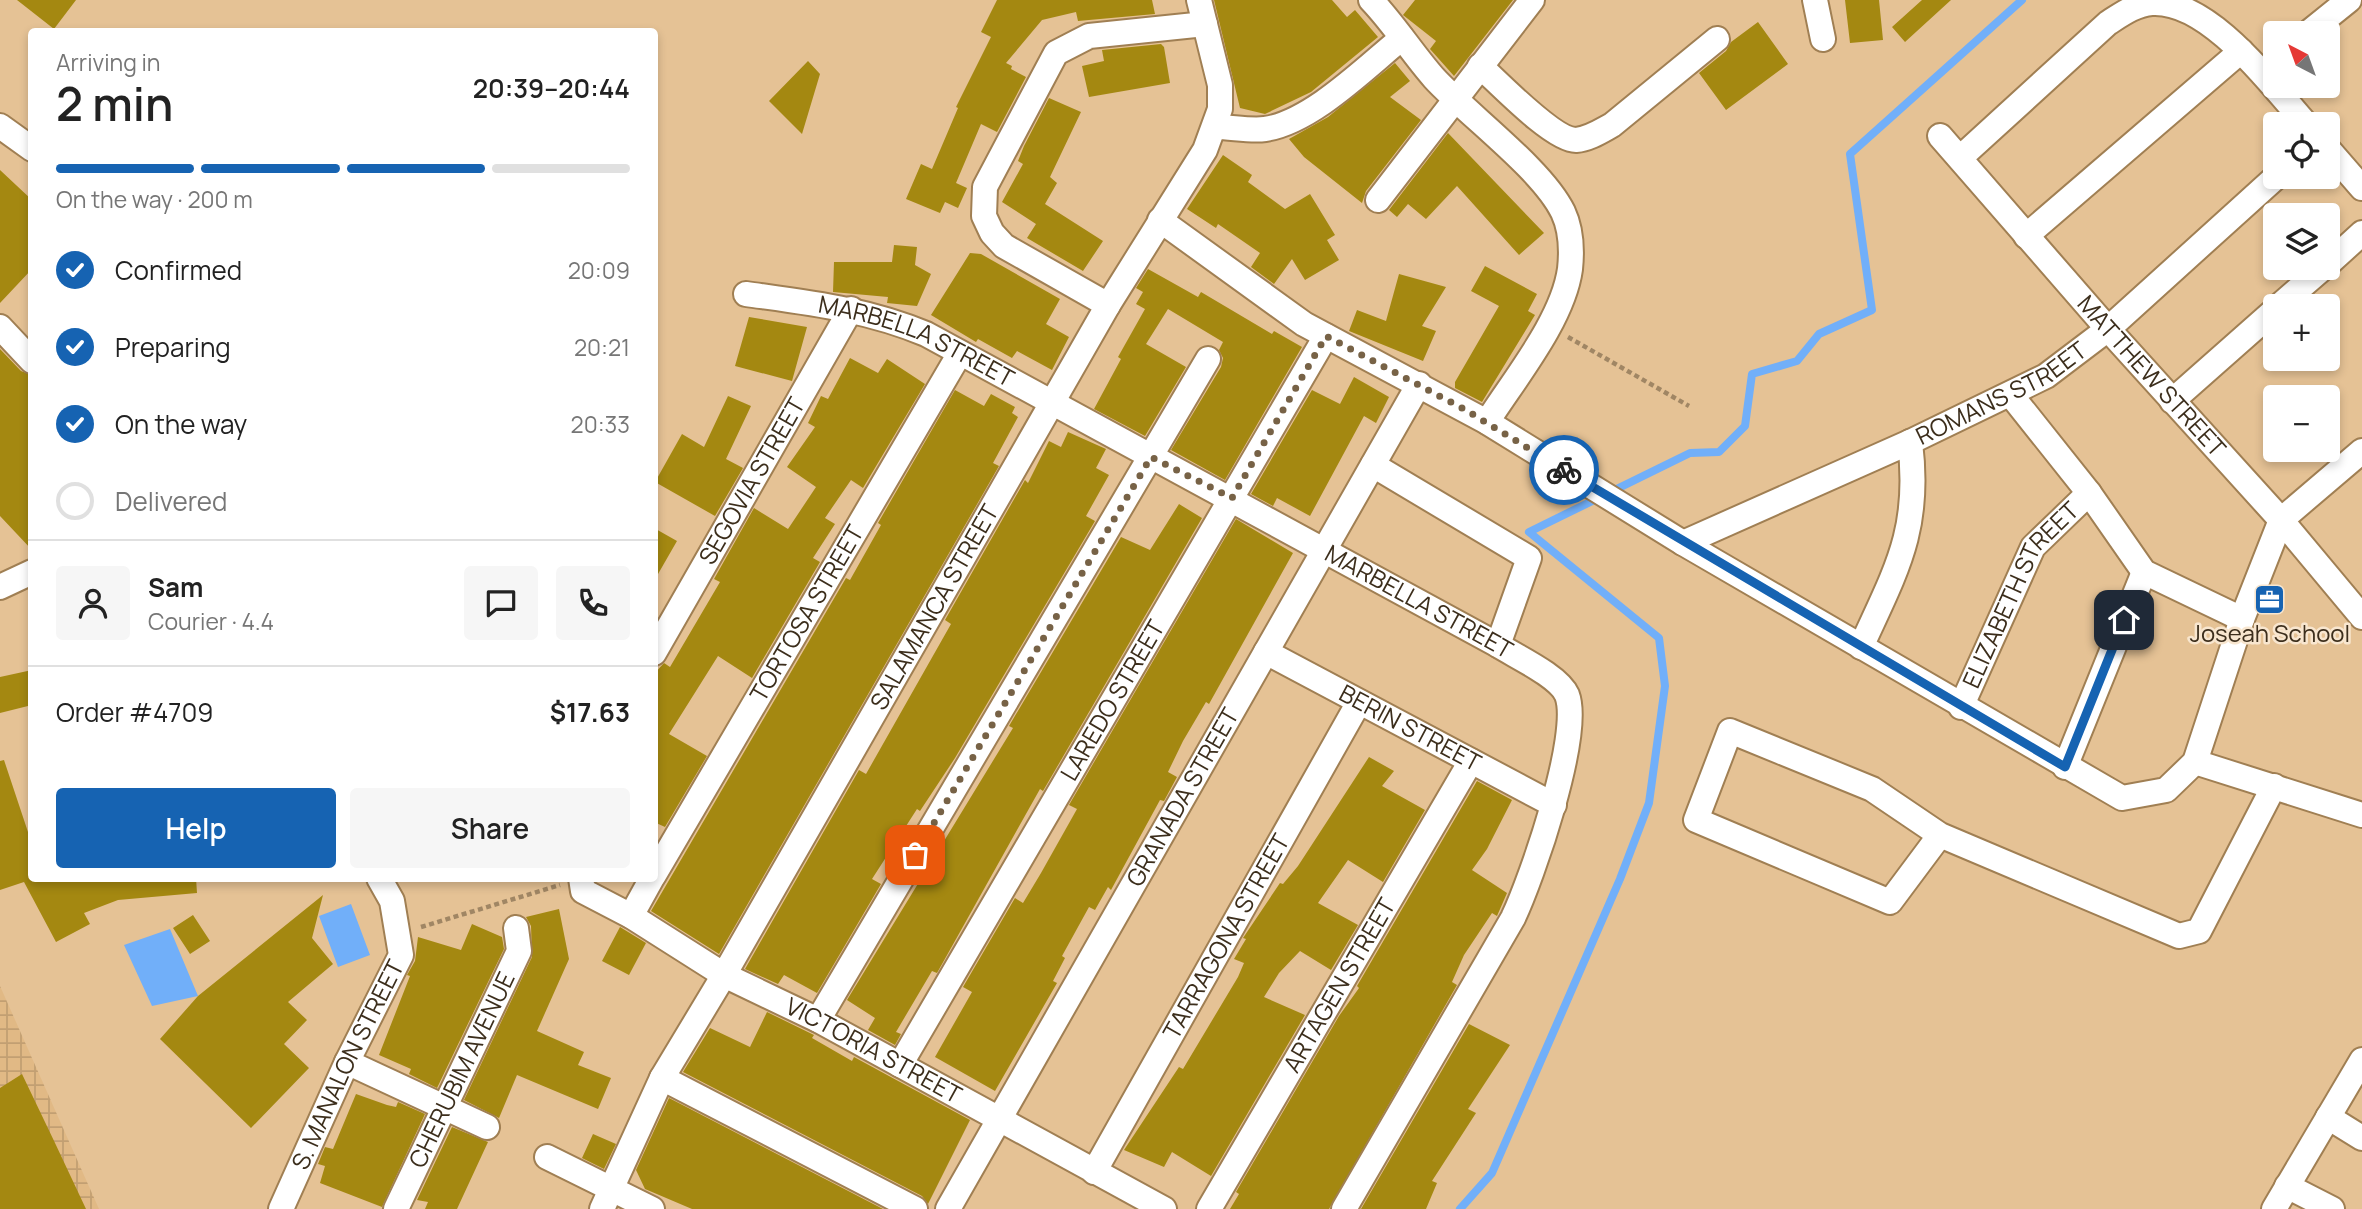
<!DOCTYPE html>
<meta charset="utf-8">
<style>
body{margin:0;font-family:Manrope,sans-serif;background:#f6f6f6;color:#222;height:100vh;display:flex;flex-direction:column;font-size:26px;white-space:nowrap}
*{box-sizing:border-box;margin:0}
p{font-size:23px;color:#767676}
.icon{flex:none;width:38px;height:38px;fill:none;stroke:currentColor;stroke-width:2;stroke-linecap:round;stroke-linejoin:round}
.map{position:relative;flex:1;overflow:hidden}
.details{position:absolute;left:28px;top:28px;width:630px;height:854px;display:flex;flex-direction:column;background:#fff;border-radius:7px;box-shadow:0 4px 10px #0003}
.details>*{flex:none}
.needle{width:46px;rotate:319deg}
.fabs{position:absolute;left:2263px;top:21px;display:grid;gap:14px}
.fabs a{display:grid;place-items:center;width:77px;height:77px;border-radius:7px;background:#fff;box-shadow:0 4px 10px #0003;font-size:35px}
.pin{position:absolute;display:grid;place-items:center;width:60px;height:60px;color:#fff;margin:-30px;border-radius:14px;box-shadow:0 4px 10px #0006}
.courier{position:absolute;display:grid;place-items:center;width:70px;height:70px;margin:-35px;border:5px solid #1663b2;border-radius:50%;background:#fff;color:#222;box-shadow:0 2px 9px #0007}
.summary em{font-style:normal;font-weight:600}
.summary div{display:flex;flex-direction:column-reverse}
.summary{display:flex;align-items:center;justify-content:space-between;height:119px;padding:0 28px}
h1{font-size:46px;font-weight:600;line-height:52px}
.bar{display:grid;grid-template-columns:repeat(4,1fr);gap:10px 7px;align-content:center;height:84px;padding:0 28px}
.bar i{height:9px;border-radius:5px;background:#e0e0e0}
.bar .current{background:#1663b2}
.bar p{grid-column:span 4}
.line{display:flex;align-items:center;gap:18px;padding:0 28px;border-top:2px solid #e0e0e0}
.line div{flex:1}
.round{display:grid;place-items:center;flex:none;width:74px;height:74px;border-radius:7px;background:#f6f6f6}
ol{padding:0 28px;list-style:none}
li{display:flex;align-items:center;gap:21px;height:77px}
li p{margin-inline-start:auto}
li .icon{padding:7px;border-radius:50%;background:#1663b2;color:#fff;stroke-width:4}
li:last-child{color:#767676}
li i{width:38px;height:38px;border:4px solid #e0e0e0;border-radius:50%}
.button{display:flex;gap:14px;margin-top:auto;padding:14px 28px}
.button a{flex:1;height:80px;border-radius:7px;background:#1663b2;color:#fff;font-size:28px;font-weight:600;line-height:80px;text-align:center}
.button a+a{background:#f6f6f6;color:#222}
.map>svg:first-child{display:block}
.industrial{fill:url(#industrial-grid)}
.water{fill:#71aff9}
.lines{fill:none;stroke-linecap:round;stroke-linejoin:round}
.stream{stroke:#71aff9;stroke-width:8}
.building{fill:#a48811}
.minor-casing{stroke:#a07f53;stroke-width:28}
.path{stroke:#a08664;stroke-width:4.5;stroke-dasharray:5 3.5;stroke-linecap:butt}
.minor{stroke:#fff;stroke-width:24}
.done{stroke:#776246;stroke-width:7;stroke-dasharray:0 12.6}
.route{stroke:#1663b2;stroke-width:9}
.labels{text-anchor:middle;stroke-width:5;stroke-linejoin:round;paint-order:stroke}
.street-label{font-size:24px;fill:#3c2e1c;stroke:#f8e6cf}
.poi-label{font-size:24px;fill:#3c2e1c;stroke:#f8e6cf}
</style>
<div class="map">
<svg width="2362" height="1209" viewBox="0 0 2362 1209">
<defs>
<pattern id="industrial-grid" width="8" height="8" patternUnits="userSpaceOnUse" patternTransform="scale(1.75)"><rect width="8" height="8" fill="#e1b985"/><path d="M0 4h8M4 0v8" fill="none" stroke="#c29f72"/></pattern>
</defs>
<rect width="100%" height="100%" fill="#e5c295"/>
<!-- industrial -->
<path class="industrial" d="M0 986 99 1209H0Z"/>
<!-- water -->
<path class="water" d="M351 904 370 955 338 967 319 916Z
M170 929 198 996 152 1006 124 945Z"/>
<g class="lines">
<!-- stream -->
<path class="stream" d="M1460 1209 1492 1173 1620 879 1649 803 1665 686 1659 638 1529 532 1690 453 1719 452 1745 426 1752 374 1797 361 1819 334 1872 310 1850 154 2022 0"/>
</g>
<!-- building -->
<path class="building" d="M17 0H76L54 29Z
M997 0H1152L1155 14 1078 21 1076 12 1042 20 1006 63 1012 66 1011 69 1026 77 997 132 981 124 956 183 967 188 958 208 945 202 940 213 906 199 921 164 932 169 958 108 956 107 991 37 981 32Z
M1214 0H1332L1347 17 1355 10 1378 37 1311 92 1265 114 1240 108Z
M1415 0H1513L1454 76 1430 49 1436 41 1403 15Z
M1845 0H1879L1883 40 1850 43Z
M1922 0H1951L1905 42 1892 27Z
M1758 22 1788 64 1726 110 1699 73 1726 51 1731 42Z
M1161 44 1164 47 1170 83 1089 97 1082 66 1104 61 1102 50Z
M808 61 820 74 802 134 769 101Z
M1395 63 1410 81 1390 97 1421 120 1366 191 1362 203 1304 157 1289 139 1328 117Z
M1049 98 1081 112 1050 177 1057 183 1045 204 1103 241 1083 271 1027 238 1036 224 1002 202 1023 164 1018 161 1024 146Z
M1448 133 1544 233 1519 255 1457 186 1426 219 1408 204 1397 217 1389 210Z
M1223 155 1252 175 1248 182 1285 209 1310 194 1335 235 1327 240 1339 260 1305 280 1292 259 1274 284 1251 267 1260 253 1218 224 1216 228 1187 209Z
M0 170 32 200V269L0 303Z
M894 245 917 247 915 265 931 274 917 306 887 303 888 297 833 292 834 262H892Z
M970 253 981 254 1060 299 1046 324 1069 337 1052 370 1017 351 1012 358 978 339 976 342 931 315Z
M1485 266 1537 294 1528 311 1535 315 1482 402 1455 388V382L1499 306 1471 291Z
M1148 269 1198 297 1201 292 1272 334 1274 331 1302 347 1225 480 1171 450 1221 367 1223 358 1219 350 1223 342 1168 309 1146 344 1186 367 1145 436 1094 409 1121 359 1118 357 1145 309 1136 304 1143 292 1136 288Z
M1399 274 1446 287 1422 326 1436 331 1423 361 1349 331 1357 310 1386 321Z
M749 317 807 327 792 381 735 366Z
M0 349 21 371 32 375V550L0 516Z
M850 358 878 373 887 359 925 384 863 488 851 480 825 518 835 524 813 558 820 562 752 678 718 656 669 734 707 756 665 827 654 822V674L664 663 670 667 720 582 714 579 754 508 788 529 816 487 787 467 815 427 808 423 821 396 828 399Z
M1354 377 1389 397 1376 423 1364 416 1310 516 1277 498 1273 506 1251 494 1312 390 1340 404Z
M955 390 984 406 991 394 1015 407 1012 413 1018 417 993 463 999 466 719 954 651 911 846 578 850 580 881 525 878 523Z
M728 396 751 406 726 459 743 468 715 516 655 482 682 434 704 447Z
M1068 432 1106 449 1096 468 1109 475 1086 516 1095 521 955 758 920 811 917 809 872 879 881 884 817 993 784 975 778 984 745 969 859 770 866 774 951 624 945 620 1025 480 1028 483 1049 441 1061 447Z
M1179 504 1202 518 1043 791 1040 789 937 973 932 971 896 1032 901 1034 895 1045 868 1030 875 1018 847 1000 1013 728 1009 726 1121 537 1150 550Z
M1236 519 1293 553 1209 704 1206 702 1183 741 1168 772 1177 777 1164 801 1160 800 1111 890 1108 887 1095 910 1089 907 1062 956 1065 958 1053 981 1057 983 995 1091 935 1057 972 992 963 987 1015 898 1023 903 1041 873 1077 809 1069 805Z
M654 528 677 541 654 581Z
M32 670V705L0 713V677Z
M1369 757 1394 771 1382 786 1425 810 1383 882 1348 860 1318 903 1358 925 1331 970 1300 951 1279 973 1264 997 1305 1015 1211 1176 1172 1152 1164 1167 1124 1150 1179 1067 1183 1069 1238 977 1244 963 1234 959 1246 939 1243 938 1280 883 1283 884 1298 866Z
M4 760 32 844V878H196L197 893 118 900 84 913 90 924 56 942 24 882 0 890V761Z
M1477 781 1512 800 1487 849 1472 870 1507 893 1497 916 1492 913 1464 955 1452 982 1457 985 1329 1209H1230L1239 1194 1236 1192 1339 1016 1359 988 1357 986Z
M323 895 312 938 333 964 288 1002 307 1020 284 1044 309 1068 251 1128 160 1039 198 996Z
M559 909 569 959 537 1031 584 1052 578 1065 611 1078 598 1109 517 1075 499 1118 464 1100 532 957 531 926 526 917Z
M193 915 210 941 190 954 173 928Z
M472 924 502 937 504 949 437 1088 409 1074 411 1069 379 1055 410 976 407 975 415 961 418 937 461 950Z
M620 927 646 943 629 975 602 961Z
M767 1012 814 1035 812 1038 852 1061 854 1057 970 1120 928 1204 922 1196 683 1072 710 1028 750 1047Z
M1469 1024 1510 1045 1468 1109 1476 1113 1432 1181 1437 1183 1426 1209H1361Z
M22 1074 55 1143 86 1209H0V1088Z
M356 1094 387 1105 396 1107 398 1102 425 1114 382 1207 320 1183 325 1166 318 1164 325 1147 333 1149Z
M669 1098 883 1209H692L645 1189 636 1170Z
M452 1127 488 1142 457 1209H425L428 1202 417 1200Z
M593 1134 616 1144 604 1169 582 1158Z"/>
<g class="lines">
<defs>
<g id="minor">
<path d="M1371 0C1394 24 1412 53 1434 78 1469 116 1542 169 1563 212 1571 229 1572 250 1570 269 1563 320 1515 378 1487 422"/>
<path d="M1815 0 1823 39"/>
<path d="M2308 33 2349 0"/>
<path d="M1480 66C1499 83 1553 140 1576 140 1589 139 1601 131 1612 125L1717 39"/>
<path d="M0 126 32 149"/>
<path d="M1216 127C1231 127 1250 131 1265 129 1312 122 1366 67 1402 38"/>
<path id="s1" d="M1940 136 2108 329 2281 520 2362 617"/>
<path d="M2328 149 2362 188"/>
<path d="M1960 158 2108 23C2122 14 2136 4 2152 3 2210 0 2271 85 2306 124"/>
<path d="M1378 200 1532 0"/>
<path d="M1160 220 1304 324 1487 422 1683 543 2122 798 2166 790 2195 762 2242 619 2281 520 2362 451"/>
<path d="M2026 236 2241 51"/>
<path d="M2328 264 2362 233"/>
<path id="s2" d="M746 294C810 303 866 309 926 334L1498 645C1515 656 1559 676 1567 695 1582 734 1532 878 1513 918L1344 1209"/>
<path d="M1108 305 1004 246 992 233 984 216 985 187 1056 53 1089 36 1205 24"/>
<path d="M2279 306 2323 268"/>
<path d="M0 327 32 361"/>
<path d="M2011 395 2089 493 2144 572 2242 619"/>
<path d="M2172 401 2275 310"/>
<path d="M1373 465 1529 558 1498 645"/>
<path id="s3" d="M1683 543 1910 442 2046 376 2108 329 2276 177"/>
<path d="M0 587 32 572"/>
<path d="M1861 647C1896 570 1921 530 1910 442"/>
<path id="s4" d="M1266 652 1554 805"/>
<path id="s5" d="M654 653 851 309"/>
<path id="s6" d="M1961 707 2033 547 2089 493"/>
<path d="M2195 762 2362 815"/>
<path d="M2065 767 2144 572"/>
<path d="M1940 835 1890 902 1696 820 1730 731 1872 789 1940 835 2179 936 2199 931 2274 786"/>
<path id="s7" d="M654 875 960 353"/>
<path id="s8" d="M581 878 583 891 631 916 724 975 818 1020 1164 1209"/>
<path d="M631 916 652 878"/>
<path d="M818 1020 1208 359"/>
<path d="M347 1062 487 1127"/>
<path id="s9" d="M900 1065 1326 336"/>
<path d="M662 1078 915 1209"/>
<path d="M2328 1117 2362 1138"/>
<path d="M547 1157 652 1209"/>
<path id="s10" d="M1094 1172 1359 702"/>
<path d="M2287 1186 2332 1209"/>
<path id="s11" d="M281 1209 347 1062 401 955 392 901 379 878"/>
<path id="s12" d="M396 1209 519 951 516 928"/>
<path id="s13" d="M602 1209 662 1078 724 975 1108 305 1205 150 1220 109V85L1199 0"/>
<path id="s14" d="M948 1209 1419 384"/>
<path id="s15" d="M1209 1209 1471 761"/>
<path d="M2274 1209 2362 1060"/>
</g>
</defs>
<!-- minor casing -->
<use href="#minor" class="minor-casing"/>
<!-- path -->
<path class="path" d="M1568 337 1689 406
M421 927 560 885"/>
<!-- minor -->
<use href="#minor" class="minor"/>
</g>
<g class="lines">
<!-- done -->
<path class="done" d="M915 855 1151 457 1232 498 1326 336 1464 409 1564 470"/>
<!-- route -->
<path class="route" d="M1564 470 2065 767 2124 620"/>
</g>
<!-- icons -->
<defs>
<symbol id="office-square" viewBox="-11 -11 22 22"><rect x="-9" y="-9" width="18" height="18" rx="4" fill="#1663b2" stroke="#f8e6cf"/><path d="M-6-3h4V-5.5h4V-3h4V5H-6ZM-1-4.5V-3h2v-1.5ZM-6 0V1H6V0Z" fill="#fff"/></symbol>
</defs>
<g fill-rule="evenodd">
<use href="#office-square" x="2252" y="582" width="35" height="35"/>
</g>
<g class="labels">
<!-- street labels -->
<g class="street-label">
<text dy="8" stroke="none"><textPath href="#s2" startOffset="178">MARBELLA STREET</textPath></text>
<text dy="8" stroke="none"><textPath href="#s1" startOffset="320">MATTHEW STREET</textPath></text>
<text dy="8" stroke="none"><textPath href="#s3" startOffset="352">ROMANS STREET</textPath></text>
<text dy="8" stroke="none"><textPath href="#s5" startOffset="198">SEGOVIA STREET</textPath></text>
<text dy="8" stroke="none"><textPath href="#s6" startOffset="128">ELIZABETH STREET</textPath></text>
<text dy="8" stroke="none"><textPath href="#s2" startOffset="746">MARBELLA STREET</textPath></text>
<text dy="8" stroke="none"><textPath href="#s13" startOffset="688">SALAMANCA STREET</textPath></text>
<text dy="8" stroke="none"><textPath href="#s7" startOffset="303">TORTOSA STREET</textPath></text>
<text dy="8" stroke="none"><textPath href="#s9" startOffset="422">LAREDO STREET</textPath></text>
<text dy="8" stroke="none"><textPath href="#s4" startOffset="163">BERIN STREET</textPath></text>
<text dy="8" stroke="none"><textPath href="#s14" startOffset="474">GRANADA STREET</textPath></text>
<text dy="8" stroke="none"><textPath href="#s10" startOffset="270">TARRAGONA STREET</textPath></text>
<text dy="8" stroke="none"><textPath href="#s15" startOffset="259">ARTAGEN STREET</textPath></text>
<text dy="8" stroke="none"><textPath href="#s8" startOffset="345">VICTORIA STREET</textPath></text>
<text dy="8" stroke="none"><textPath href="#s11" startOffset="159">S. MANALON STREET</textPath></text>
<text dy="8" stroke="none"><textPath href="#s12" startOffset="154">CHERUBIM AVENUE</textPath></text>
</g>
<!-- poi labels -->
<g class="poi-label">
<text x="2270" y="642">Joseah School</text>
</g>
</g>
</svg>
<div class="fabs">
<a><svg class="needle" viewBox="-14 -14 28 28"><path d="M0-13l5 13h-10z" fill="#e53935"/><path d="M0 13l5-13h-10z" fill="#767676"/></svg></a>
<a><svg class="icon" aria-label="locate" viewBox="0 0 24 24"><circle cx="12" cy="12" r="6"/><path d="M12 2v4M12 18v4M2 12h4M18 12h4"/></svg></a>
<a><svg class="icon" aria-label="layers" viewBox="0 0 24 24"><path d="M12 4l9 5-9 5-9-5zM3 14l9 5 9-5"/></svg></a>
<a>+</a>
<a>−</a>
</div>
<div class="pin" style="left:915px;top:855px;background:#ea580c"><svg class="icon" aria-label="bag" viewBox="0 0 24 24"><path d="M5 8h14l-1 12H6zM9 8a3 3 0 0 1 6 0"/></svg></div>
<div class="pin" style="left:2124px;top:620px;background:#1f2937"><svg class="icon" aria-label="home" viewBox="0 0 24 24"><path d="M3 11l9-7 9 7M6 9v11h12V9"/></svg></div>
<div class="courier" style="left:1564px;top:470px"><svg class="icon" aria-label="bike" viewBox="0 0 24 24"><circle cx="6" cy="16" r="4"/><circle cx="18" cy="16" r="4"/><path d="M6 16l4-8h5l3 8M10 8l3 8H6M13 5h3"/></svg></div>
<section class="details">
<div class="summary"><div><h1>2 min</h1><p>Arriving in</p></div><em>20:39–20:44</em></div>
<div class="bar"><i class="current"></i><i class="current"></i><i class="current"></i><i></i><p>On the way · 200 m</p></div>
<ol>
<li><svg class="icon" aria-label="check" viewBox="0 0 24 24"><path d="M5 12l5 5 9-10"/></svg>Confirmed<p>20:09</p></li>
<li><svg class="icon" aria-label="check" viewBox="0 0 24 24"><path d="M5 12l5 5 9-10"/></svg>Preparing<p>20:21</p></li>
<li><svg class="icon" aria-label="check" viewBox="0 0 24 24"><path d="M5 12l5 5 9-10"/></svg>On the way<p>20:33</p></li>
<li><i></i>Delivered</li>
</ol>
<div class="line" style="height:126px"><a class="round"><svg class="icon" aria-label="person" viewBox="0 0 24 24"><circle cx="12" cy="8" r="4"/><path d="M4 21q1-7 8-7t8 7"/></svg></a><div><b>Sam</b><p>Courier · 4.4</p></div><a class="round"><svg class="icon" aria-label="chat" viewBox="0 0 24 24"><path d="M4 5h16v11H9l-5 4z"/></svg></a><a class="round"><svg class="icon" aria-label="phone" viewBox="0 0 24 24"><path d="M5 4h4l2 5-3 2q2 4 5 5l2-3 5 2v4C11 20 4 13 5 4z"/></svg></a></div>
<div class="line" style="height:91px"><div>Order #4709</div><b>$17.63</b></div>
<div class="button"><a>Help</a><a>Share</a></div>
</section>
</div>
